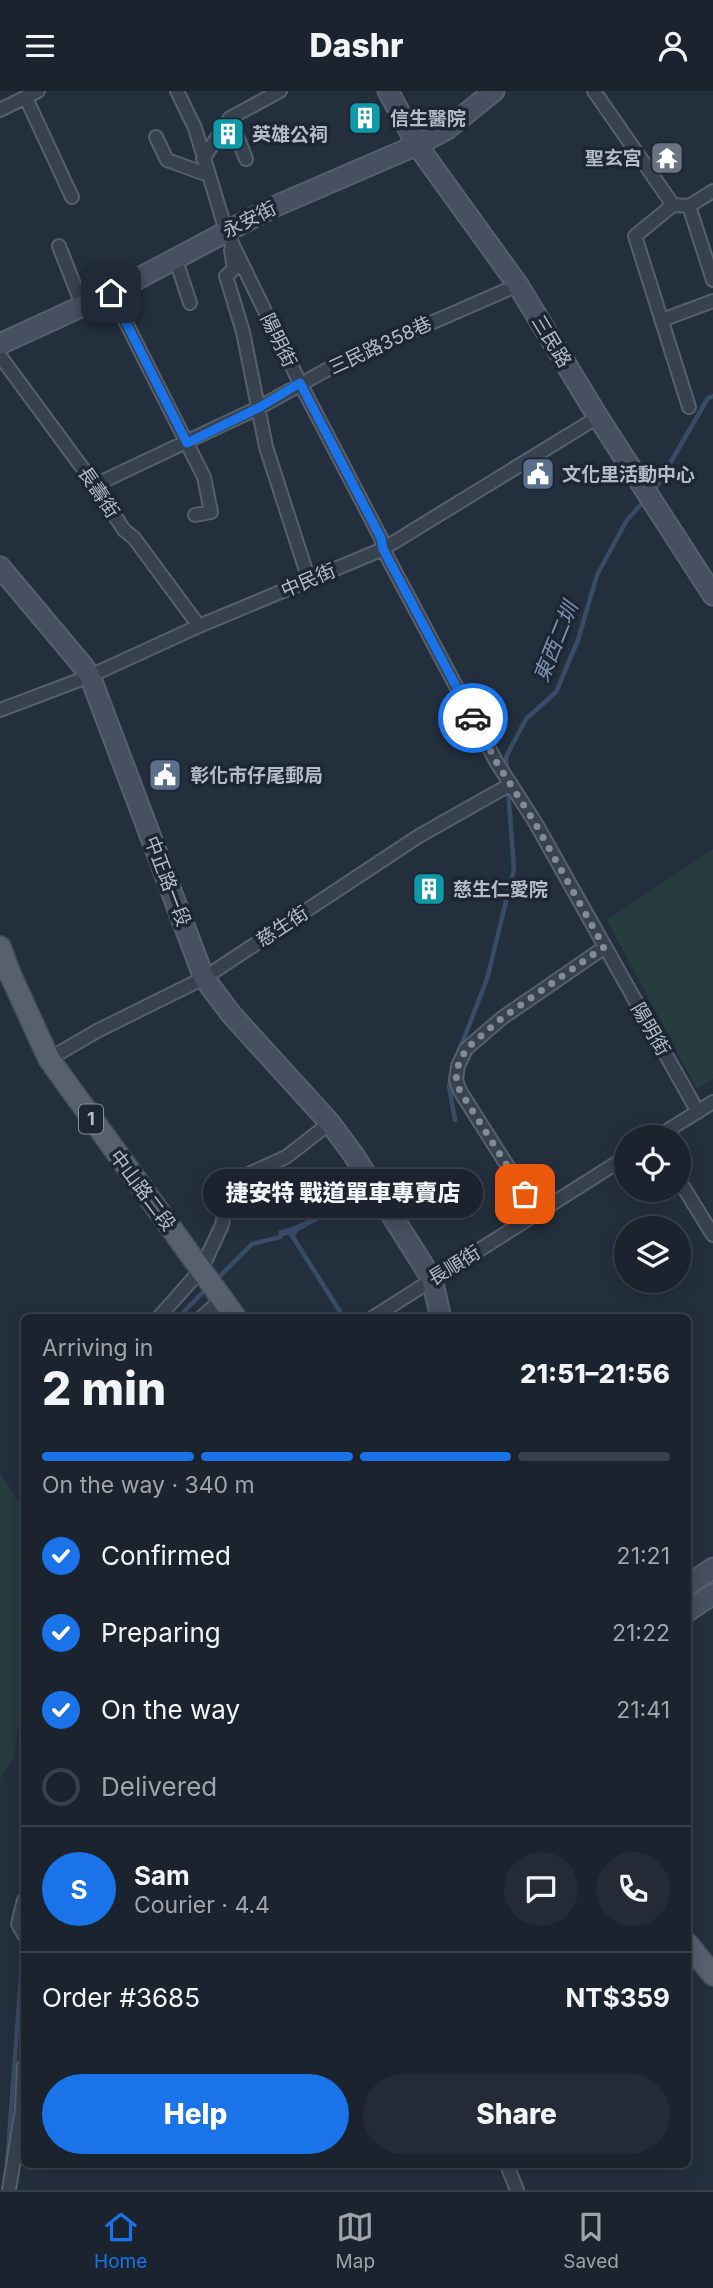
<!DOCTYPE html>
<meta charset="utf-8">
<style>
body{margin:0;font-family:Inter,"Noto Sans TC",sans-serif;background:#242b36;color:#f1f3f6;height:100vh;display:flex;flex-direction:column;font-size:26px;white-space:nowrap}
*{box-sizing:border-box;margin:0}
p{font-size:23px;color:#a0a4aa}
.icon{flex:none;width:38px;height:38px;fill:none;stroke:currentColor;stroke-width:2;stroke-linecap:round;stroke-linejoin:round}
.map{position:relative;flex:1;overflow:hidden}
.sheet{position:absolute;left:21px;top:1223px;width:670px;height:854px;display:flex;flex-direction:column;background:#1b232e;border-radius:10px;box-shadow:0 4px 18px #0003,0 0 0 2px #39404a}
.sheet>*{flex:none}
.fabs{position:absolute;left:614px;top:1034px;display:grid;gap:14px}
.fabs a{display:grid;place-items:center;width:77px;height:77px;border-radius:50%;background:#1b232e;box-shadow:0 4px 18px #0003,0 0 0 2px #39404a;font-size:35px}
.pin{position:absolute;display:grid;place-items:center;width:60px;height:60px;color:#fff;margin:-30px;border-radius:14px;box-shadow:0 4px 10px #0006}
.courier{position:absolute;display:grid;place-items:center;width:70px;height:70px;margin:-35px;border:5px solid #1a73e8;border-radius:50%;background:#fff;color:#222;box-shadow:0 2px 9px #0007}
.bubble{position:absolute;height:49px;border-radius:24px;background:#1b232e;box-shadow:0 4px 18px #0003,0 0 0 2px #39404a;font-size:23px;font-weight:800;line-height:49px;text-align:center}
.summary em{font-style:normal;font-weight:800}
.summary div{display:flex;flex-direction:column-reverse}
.summary{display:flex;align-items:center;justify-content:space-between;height:119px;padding:0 21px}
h1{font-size:46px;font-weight:800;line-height:52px}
.bar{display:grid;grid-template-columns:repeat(4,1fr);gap:10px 7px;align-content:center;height:84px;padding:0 21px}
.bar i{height:9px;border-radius:5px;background:#39404a}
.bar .active{background:#1a73e8}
.bar p{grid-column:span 4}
.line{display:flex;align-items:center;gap:18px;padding:0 21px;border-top:2px solid #39404a}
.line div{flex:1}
.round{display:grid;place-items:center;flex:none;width:74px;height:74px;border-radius:37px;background:#242b36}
ol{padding:0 21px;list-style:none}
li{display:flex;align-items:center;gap:21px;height:77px}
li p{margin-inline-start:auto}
li .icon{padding:7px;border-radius:50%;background:#1a73e8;color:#fff;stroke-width:4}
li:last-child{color:#a0a4aa}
li i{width:38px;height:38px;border:4px solid #39404a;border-radius:50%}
.action{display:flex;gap:14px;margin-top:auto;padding:14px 21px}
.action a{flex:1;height:80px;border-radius:42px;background:#1a73e8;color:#fff;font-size:28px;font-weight:800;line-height:80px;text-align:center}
.action a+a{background:#242b36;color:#f1f3f6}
header{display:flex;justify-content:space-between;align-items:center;height:91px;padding:0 21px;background:#1b232e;font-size:32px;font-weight:800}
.menu{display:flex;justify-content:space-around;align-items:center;height:98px;border-top:2px solid #39404a;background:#1b232e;font-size:19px;color:#a0a4aa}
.menu a{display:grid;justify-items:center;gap:4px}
.menu .active{color:#1a73e8}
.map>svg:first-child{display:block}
.green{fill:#263c3f}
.water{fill:#394c67}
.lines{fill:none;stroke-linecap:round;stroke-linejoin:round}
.stream{stroke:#394c67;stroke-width:4.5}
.street-casing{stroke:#565f6c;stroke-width:16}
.secondary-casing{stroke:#565f6c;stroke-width:23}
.primary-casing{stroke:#414a57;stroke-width:24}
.street{stroke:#38414e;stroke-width:12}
.secondary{stroke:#465061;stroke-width:19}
.primary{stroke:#56606e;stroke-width:21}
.done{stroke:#828b98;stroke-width:7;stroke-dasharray:0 12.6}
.route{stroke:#1a73e8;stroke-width:9}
.labels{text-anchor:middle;stroke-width:7;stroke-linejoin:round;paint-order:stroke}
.shield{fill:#1d2633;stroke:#878f9c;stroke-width:2}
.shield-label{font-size:18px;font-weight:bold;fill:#b4bcc9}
.poi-label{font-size:19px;font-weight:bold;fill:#b4bcc9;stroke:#1d2633;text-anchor:start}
.street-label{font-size:19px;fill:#b4bcc9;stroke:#1d2633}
.water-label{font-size:21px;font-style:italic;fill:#7c92b1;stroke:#1d2633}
</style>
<header><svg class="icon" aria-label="menu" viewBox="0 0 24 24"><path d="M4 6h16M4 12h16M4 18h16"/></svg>Dashr<svg class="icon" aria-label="person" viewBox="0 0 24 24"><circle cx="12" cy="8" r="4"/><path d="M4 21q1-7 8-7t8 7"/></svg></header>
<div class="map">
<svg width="713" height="2099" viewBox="0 0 713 2099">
<rect width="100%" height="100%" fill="#242f3e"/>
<!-- green -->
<path class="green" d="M713 758V988L697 998 607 829Z
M0 1382 23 1418 24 1425V1609L21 1613 14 1667 0 1688Z"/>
<!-- water -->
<path class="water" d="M352 1099 358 1108 295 1142 280 1146 278 1140C306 1133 329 1117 352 1099Z"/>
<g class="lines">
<!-- stream -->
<path class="stream" d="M654 400 708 307 713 305
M507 679 506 666 526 628 556 601 578 549 597 484 627 429 645 409
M459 960 487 888 514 778 508 698
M452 986 449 995 455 1029
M377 1091 394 1081
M355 1104 366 1097
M295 1142 291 1143 344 1227
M216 1189 252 1153 280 1146
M178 1227 207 1197
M7 2074 24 1845"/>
<defs>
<path id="street" d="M177 0 195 37 226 140 300 292 381 447 383 458 497 672 535 731 698 1021
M594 0 673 114 689 115 713 100
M26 7 72 106
M0 19 38 0
M230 27 246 68
M156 46 167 69 203 82 207 81
M203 68 230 27 280 0
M673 114 635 145 689 316
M689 115 713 189
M59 155 83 216
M231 159 234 178 226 185 243 241 266 356 309 489
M175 166 190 212
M111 202 204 386 211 421 195 424
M662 229 713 210
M0 265 95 394 124 439 134 447 199 535
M95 394 260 316 339 272 518 194
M0 619 90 585 199 535 383 458 598 326
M49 968 97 940 204 887 419 745 511 693
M657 1046 713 1011
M679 1089 713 1144
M538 1123 460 1000 456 989 458 975 466 958 502 927 605 856
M158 1227 201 1179 222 1134 228 1098 244 1085 286 1066 330 1032
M201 1227 222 1208
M372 1227 626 1066
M24 1809 18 1833 24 1844
M507 2074 517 2099
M9 2099 22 2018 24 1975"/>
<path id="secondary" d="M388 0 417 54 518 194 598 326 713 504
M0 253 111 202 271 117 417 54 447 38 494 0
M0 476 83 575 90 585 204 887 231 923 330 1032 353 1063 432 1188 441 1227
M688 1494 713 1477
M688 1520 713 1503"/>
<path id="primary" d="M0 856 10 883 49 968 236 1227
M688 1853 713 1884"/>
</defs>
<!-- street casing -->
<use href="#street" class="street-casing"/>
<!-- secondary casing -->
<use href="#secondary" class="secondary-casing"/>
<!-- primary casing -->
<use href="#primary" class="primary-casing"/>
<!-- street -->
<use href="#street" class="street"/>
<!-- secondary -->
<use href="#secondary" class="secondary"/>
<!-- primary -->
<use href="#primary" class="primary"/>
</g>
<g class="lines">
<!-- done -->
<path class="done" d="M473 627 497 672 535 732 604 856 502 927 466 958 458 975 456 989 460 1000 525 1103"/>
<!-- route -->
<path class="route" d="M111 202 187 352 260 316 300 292 381 447 383 458 473 627"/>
</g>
<!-- icons -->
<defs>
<symbol id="building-square" viewBox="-11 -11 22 22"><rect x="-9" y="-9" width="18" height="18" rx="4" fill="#0f9aa8" stroke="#1d2633"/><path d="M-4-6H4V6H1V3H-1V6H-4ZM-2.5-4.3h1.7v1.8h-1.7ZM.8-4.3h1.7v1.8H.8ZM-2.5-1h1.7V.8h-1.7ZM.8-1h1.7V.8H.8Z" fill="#fff"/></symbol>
<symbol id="temple-square" viewBox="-11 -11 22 22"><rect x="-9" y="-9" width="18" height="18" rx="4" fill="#6b7280" stroke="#1d2633"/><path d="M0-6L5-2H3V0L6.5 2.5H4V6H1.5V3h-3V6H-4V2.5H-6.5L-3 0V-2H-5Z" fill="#fff"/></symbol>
<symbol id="civic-square" viewBox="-11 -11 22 22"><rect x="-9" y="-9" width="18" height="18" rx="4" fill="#5c6f8a" stroke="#1d2633"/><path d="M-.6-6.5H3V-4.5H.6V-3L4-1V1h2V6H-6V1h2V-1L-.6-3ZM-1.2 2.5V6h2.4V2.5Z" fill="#fff"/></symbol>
</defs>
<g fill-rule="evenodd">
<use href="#building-square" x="346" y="8" width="38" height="38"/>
<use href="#building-square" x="209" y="24" width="38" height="38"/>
<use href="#temple-square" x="648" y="48" width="38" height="38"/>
<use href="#civic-square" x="519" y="364" width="38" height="38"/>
<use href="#civic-square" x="146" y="665" width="38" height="38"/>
<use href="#building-square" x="410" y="779" width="38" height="38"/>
</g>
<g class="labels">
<!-- shield labels -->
<rect class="shield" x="79" y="1013.5" width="24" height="29" rx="5"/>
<g class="shield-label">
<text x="91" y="1034">1</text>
</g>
<!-- poi labels -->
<g class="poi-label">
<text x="390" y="34">信生醫院</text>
<text x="252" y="50">英雄公祠</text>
<text x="642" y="74" text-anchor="end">聖玄宮</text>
<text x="562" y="390">文化里活動中心</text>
<text x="190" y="691">彰化市仔尾郵局</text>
<text x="453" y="805">慈生仁愛院</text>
</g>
<!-- street labels -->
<g class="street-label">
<text transform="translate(249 128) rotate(-27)" y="7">永安街</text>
<text transform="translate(279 249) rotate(64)" y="7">陽明街</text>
<text transform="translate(552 250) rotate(59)" y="7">三民路</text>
<text transform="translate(380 254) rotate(-25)" y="7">三民路358巷</text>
<text transform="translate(99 401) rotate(56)" y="7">長壽街</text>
<text transform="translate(308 489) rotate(-23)" y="7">中民街</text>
<text transform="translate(168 790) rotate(69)" y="7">中正路一段</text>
<text transform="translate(282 835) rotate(-33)" y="7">慈生街</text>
<text transform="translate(651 938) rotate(60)" y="7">陽明街</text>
<text transform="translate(143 1099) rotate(53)" y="7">中山路二段</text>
<text transform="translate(454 1174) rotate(-32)" y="7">長順街</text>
</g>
<!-- water labels -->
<g class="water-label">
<text transform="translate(556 551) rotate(-68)" y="7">東西二圳</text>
</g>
</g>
</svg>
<div class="fabs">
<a><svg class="icon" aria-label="locate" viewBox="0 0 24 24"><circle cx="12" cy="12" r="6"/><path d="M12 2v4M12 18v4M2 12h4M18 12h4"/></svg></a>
<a><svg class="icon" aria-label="layers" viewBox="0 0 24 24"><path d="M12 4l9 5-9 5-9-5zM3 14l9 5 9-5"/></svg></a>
</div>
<div class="pin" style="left:525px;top:1103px;background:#ea580c"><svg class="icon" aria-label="bag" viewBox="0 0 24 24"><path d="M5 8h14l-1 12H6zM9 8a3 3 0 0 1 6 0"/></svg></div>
<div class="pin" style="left:111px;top:202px;background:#1f2937"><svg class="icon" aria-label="home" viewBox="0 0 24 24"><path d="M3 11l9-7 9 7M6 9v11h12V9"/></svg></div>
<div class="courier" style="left:473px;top:627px"><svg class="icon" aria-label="car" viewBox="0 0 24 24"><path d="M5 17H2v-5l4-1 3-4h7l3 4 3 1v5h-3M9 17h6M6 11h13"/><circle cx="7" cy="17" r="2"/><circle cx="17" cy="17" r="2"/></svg></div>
<div class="bubble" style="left:203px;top:1078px;width:280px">捷安特 戰道單車專賣店</div>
<section class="sheet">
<div class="summary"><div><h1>2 min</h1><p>Arriving in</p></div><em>21:51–21:56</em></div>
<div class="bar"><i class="active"></i><i class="active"></i><i class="active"></i><i></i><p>On the way · 340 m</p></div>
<ol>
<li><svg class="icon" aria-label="check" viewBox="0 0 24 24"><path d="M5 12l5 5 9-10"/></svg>Confirmed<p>21:21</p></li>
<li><svg class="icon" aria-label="check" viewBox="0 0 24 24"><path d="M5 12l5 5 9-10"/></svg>Preparing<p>21:22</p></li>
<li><svg class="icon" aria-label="check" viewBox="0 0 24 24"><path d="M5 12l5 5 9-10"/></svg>On the way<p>21:41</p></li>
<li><i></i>Delivered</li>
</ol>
<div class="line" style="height:126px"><b class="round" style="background:#1a73e8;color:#fff">S</b><div><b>Sam</b><p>Courier · 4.4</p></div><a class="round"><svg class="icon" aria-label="chat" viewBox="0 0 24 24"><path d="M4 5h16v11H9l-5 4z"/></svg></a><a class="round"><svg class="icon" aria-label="phone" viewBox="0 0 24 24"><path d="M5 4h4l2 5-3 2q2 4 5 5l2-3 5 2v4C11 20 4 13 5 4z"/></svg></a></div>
<div class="line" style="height:91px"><div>Order #3685</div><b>NT$359</b></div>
<div class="action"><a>Help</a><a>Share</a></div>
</section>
</div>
<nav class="menu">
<a class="active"><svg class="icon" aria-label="home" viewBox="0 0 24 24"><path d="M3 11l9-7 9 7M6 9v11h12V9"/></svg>Home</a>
<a><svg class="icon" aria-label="map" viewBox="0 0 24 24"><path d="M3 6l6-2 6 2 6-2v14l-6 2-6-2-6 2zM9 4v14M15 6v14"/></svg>Map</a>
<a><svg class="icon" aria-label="saved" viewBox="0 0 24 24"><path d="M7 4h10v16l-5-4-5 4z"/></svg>Saved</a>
</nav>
